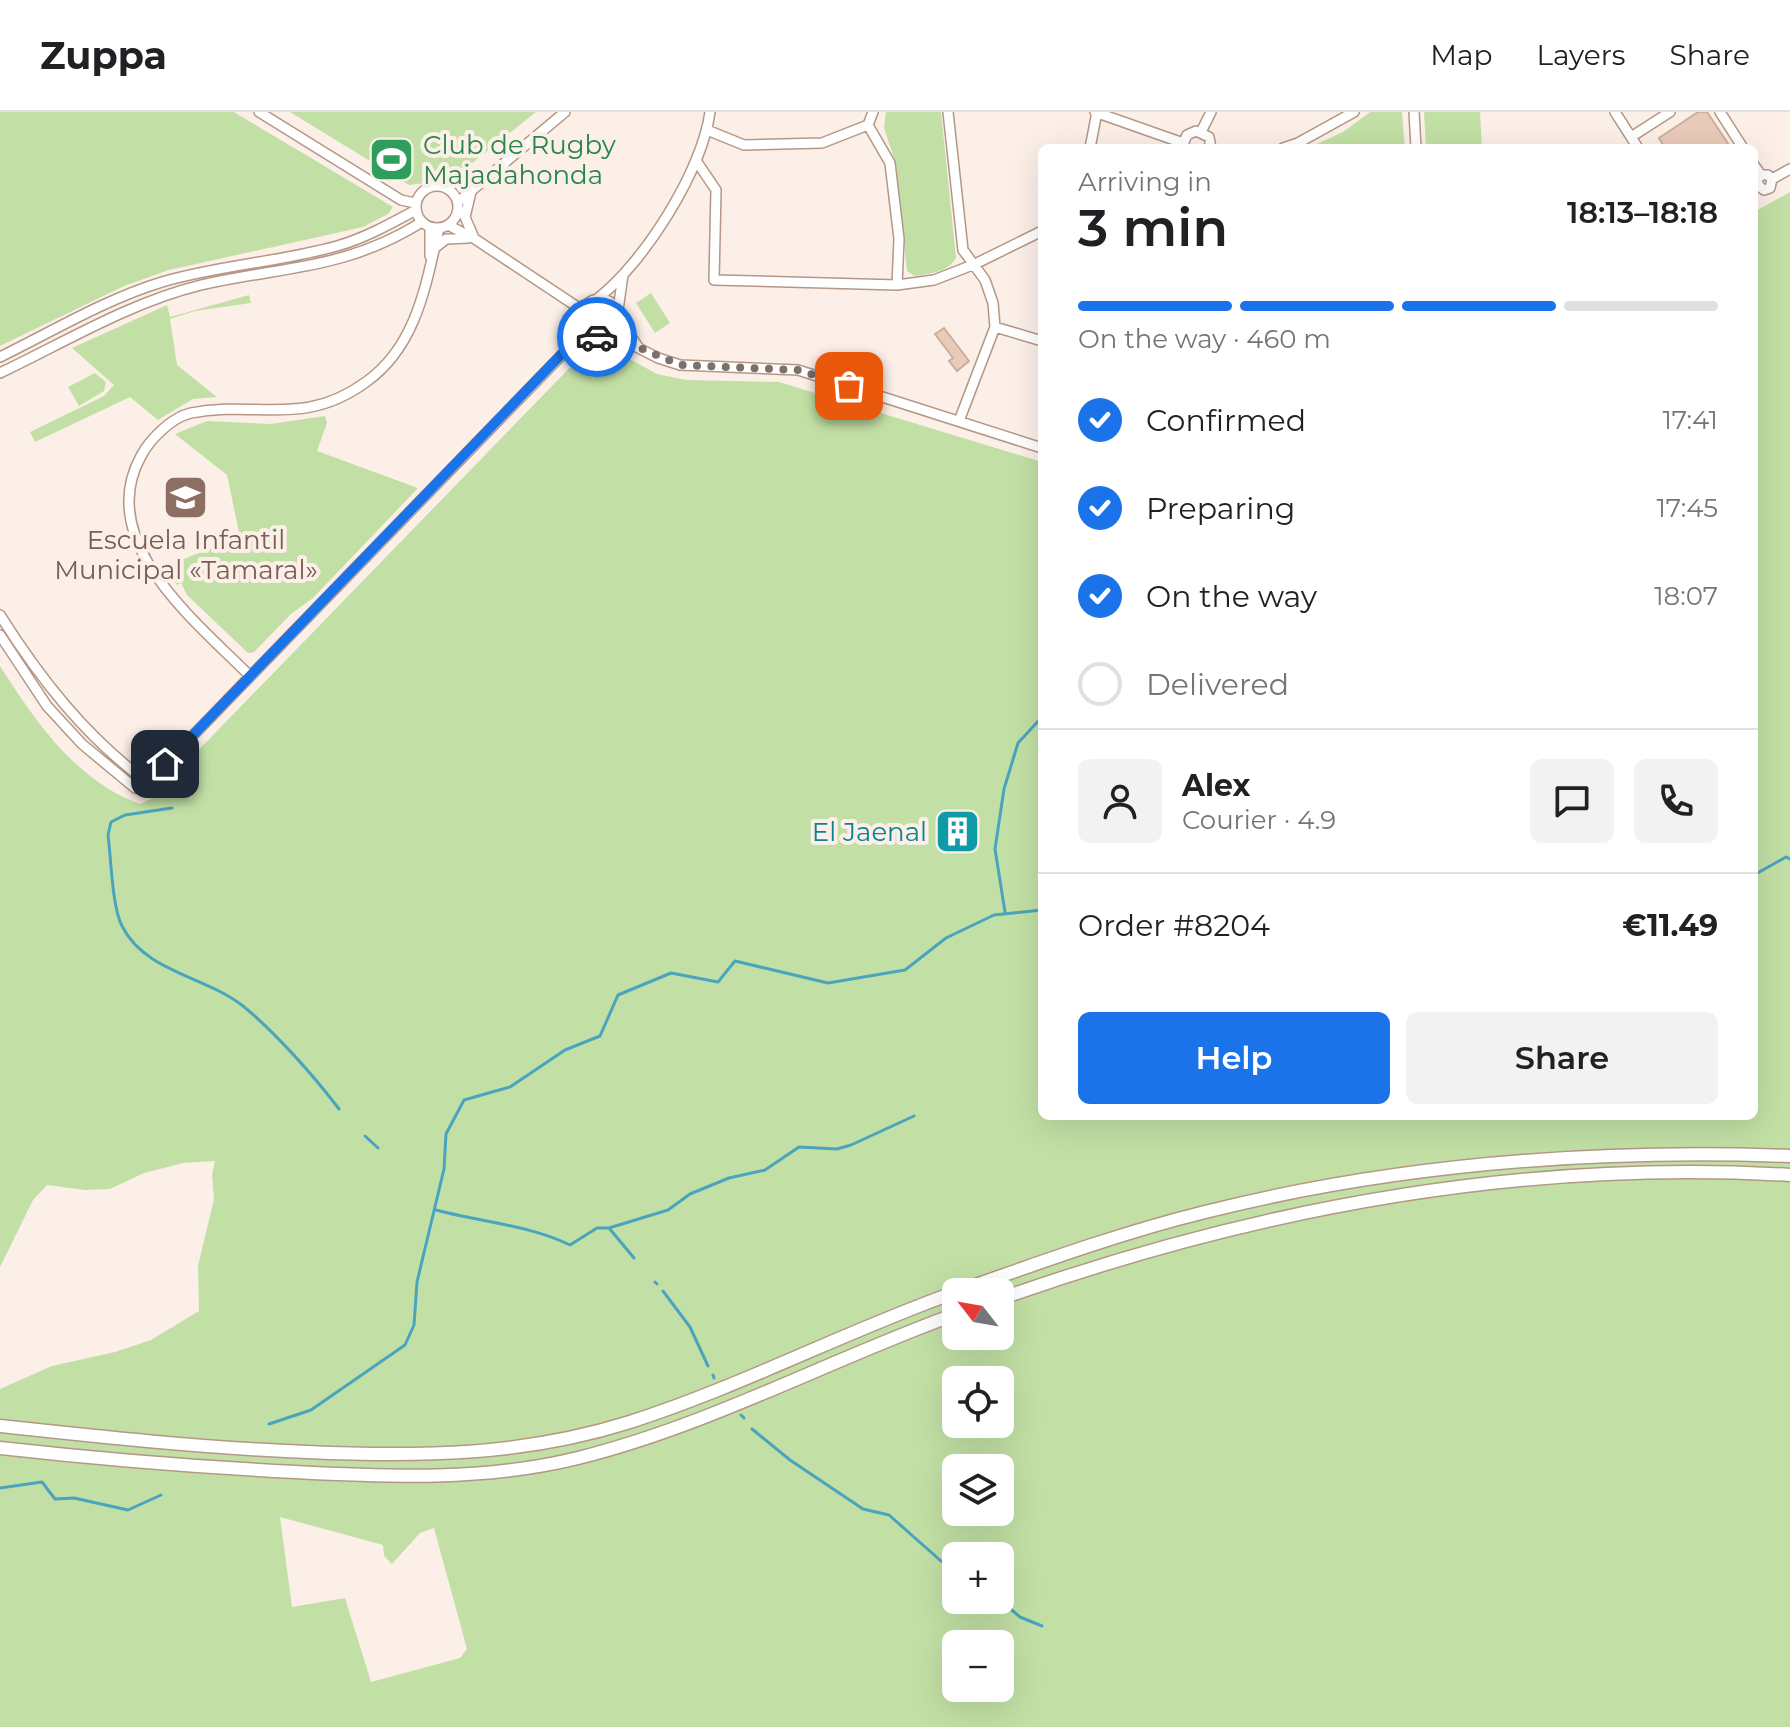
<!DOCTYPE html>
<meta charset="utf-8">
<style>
body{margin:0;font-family:Montserrat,sans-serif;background:#f2f2f2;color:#202124;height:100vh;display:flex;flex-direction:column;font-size:30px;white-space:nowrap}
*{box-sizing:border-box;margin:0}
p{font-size:26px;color:#757577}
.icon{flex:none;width:44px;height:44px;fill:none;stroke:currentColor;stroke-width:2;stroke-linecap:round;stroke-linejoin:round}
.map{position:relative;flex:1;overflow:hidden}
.drawer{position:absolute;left:1038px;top:32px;width:720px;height:976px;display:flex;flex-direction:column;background:#fff;border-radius:12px;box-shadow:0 8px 32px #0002}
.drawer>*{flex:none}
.needle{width:52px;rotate:301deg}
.buttons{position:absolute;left:942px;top:1166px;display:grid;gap:16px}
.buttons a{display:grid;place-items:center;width:72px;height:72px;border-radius:12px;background:#fff;box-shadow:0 8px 32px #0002;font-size:40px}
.pin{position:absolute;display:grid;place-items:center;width:68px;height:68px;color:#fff;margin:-34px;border-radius:16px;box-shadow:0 4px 12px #0006}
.courier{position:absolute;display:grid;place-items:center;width:80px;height:80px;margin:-40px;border:6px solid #1a73e8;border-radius:50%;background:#fff;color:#222;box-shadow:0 2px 10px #0007}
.summary em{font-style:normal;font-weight:600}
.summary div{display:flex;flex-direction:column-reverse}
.summary{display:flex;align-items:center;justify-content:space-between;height:136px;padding:0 40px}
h1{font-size:52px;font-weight:600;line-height:60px}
.bar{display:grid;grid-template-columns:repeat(4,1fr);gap:12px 8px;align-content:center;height:96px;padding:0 40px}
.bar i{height:10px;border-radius:6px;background:#e0e0e0}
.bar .current{background:#1a73e8}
.bar p{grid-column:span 4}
.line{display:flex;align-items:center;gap:20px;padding:0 40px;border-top:2px solid #e0e0e0}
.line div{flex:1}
.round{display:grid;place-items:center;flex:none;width:84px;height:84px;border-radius:12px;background:#f2f2f2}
ol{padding:0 40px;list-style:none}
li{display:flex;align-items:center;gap:24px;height:88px}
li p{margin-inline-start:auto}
li .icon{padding:8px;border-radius:50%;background:#1a73e8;color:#fff;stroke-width:4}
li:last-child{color:#757577}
li i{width:44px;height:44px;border:4px solid #e0e0e0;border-radius:50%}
.action{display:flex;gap:16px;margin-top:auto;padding:16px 40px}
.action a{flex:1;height:92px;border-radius:12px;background:#1a73e8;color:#fff;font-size:32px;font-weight:600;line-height:92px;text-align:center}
.action a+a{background:#f2f2f2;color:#202124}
header{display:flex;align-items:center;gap:48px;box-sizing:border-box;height:112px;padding:0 40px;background:#fff;border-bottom:2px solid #e0e0e0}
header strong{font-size:38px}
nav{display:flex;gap:44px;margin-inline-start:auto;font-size:28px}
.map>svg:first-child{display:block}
.green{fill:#c2e0a5;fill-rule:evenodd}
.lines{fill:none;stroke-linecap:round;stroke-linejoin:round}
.stream{stroke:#4aa4bd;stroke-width:3}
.building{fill:#eacbba;stroke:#ccae9e;stroke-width:2}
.minor-casing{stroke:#b49787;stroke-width:12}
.highway-casing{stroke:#b49787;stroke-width:15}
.minor{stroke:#fff;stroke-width:9}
.highway{stroke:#fff;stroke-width:12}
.done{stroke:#7c7069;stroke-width:8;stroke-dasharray:0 14.4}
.route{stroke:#1a73e8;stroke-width:10}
.labels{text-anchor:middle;stroke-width:8;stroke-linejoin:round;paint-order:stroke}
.leisure-label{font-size:26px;fill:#27864d;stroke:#fcefe8;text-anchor:start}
.education-label{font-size:26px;fill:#785e54;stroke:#fcefe8}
.culture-label{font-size:26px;fill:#0d838f;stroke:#fcefe8;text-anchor:end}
</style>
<header>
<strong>Zuppa</strong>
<nav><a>Map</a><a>Layers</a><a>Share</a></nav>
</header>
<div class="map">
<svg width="1790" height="1615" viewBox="0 0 1790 1615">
<rect width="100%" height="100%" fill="#fcefe8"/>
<!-- green -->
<path class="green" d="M0 0H234L393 95 388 102 363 115 169 158 124 174 0 234Z
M290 0H536L451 68 409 73Z
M886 0H941L956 146C948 160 929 162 915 164L907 159 896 52 884 16Z
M1370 0H1402L1405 36H1308L1343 20Z
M1424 0H1480L1482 36H1426Z
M1790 80V1615H0V1277L52 1254 115 1240 151 1228 199 1199 198 1154 214 1087 212 1063 215 1049 183 1051 144 1061 110 1077 85 1078 47 1073 33 1088 0 1155V554C35 609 76 669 140 692L151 687 586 239 591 236 606 240 610 236 657 262 686 268 779 270 1042 350V1004H1754V100ZM956 1180H1000V1224H956ZM956 1268H1000V1312H956ZM956 1356H1000V1400H956ZM280 1405 383 1433 384 1444 392 1452 420 1421 434 1416 467 1537 460 1546 371 1570 345 1486 292 1495ZM956 1444H1000V1488H956ZM956 1532H1000V1576H956Z
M651 181 670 211 655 221 636 191Z
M249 183 251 191 195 199 170 207 177 253 217 285 193 287 158 308 130 285 35 330 30 320 104 284 114 273 72 236 167 193 170 205Z
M95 261 106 270 104 279 79 294 68 275Z
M325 304 327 311 317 339 418 376 313 486 291 502 254 540 248 541 187 483 181 471 177 473 163 455 240 425 227 363 175 322 207 309 270 312Z"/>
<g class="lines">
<!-- stream -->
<path class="stream" d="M172 696 125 703 111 710 108 723C111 745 112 795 122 814 145 860 205 864 243 894 275 920 314 964 339 997
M1754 763 1786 745 1790 747
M1005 800 995 737 1004 677 1018 631 1042 605
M365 1024 378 1036
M436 1098C481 1110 529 1113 570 1133L597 1116H609L634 1146
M609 1116 668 1098 690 1082 729 1066 765 1058 799 1035 837 1037 851 1033 914 1004
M655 1170 657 1172
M663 1179 690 1215 708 1254
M713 1263 714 1266
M741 1303 744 1306
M269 1312 311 1298 405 1233 414 1213 417 1170 444 1057 446 1022 464 988 510 975 565 938 600 924 618 883 671 861 718 870 735 849 828 871 905 858 946 826 994 803 1042 798
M752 1317 790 1348 863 1397 889 1403 941 1449 956 1454
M0 1376 42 1370 55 1387 74 1386 128 1398 161 1383
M1000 1488 1020 1505 1042 1514"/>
</g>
<!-- building -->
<path class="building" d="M1698 0H1707L1731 36H1665L1659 26Z
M944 216 969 249 957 259 949 249 953 246 935 222Z"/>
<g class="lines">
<defs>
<path id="minor" d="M259 0 401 88 415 91
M873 0 868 13 890 51 899 127 897 173
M948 0 963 138 985 168 993 191 995 215 959 309
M1095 0 1183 31
M1414 0 1416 36
M1615 0 1638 36
M1720 0 1743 36
M707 18 744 33 822 31 868 13
M1201 20 1211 0
M1631 25 1670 0
M1182 35 1187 23 1196 19 1209 25 1211 36
M1090 36 1097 0
M1283 36 1298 31 1354 0
M697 50 716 78 714 168 897 173 934 168 975 152 1042 119
M1754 53 1761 63
M1772 67 1768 63H1761L1757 68 1759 74 1764 78 1770 76 1772 67 1790 57
M416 95a21 21 0 1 1 42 0a21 21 0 1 1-42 0Z
M471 80 465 105 474 126
M458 90 565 0
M448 113 475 127 582 198
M436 135 446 127 468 126
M430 144V115
M581 206a19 19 0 1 1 38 0a19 19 0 1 1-38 0Z
M597 187C644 151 702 59 710 0
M618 198 623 163
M619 206 638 235
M995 215 1042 229
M611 222 658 246 680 253 798 258 1042 336
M0 245C53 219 106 187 162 170 219 153 280 150 337 134 365 126 390 112 416 98
M0 261C65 230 131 190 201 173 284 154 345 158 422 110
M0 503C41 568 86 625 147 670
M0 523 47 594 82 632 135 676 143 675 585 219
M250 564C195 509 94 429 141 344 150 327 172 305 191 301 257 288 303 316 366 270 417 234 426 172 439 116"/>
<path id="highway" d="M956 1180C1038 1151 1120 1121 1205 1100 1396 1052 1594 1037 1790 1044
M1000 1187C1253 1097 1521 1047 1790 1063
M0 1314C102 1325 204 1336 307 1340 419 1345 522 1344 630 1310 742 1274 846 1219 956 1180
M0 1336C98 1347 197 1355 295 1360 390 1365 485 1369 578 1346 710 1313 829 1248 956 1202"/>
</defs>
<!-- minor casing -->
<use href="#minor" class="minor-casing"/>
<!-- highway casing -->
<use href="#highway" class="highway-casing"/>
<!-- minor -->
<use href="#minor" class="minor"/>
<!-- highway -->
<use href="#highway" class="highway"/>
</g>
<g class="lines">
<!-- done -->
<path class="done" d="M597 225 611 222 619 206 638 235 680 253 798 258 849 274"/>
<!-- route -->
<path class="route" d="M165 652 581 222 585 219 597 225"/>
</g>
<!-- icons -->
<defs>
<symbol id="stadium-square" viewBox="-11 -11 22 22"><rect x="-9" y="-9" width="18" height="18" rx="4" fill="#2e9e5b" stroke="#fcefe8"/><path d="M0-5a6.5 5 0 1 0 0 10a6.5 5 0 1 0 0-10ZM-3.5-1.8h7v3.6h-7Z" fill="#fff"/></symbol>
<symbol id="school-square" viewBox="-11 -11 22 22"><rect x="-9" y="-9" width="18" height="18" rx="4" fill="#8d6e63" stroke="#fcefe8"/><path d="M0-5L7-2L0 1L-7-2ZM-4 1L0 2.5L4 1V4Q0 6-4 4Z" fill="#fff"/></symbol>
<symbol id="building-square" viewBox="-11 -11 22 22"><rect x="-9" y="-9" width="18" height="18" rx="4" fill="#0f9aa8" stroke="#fcefe8"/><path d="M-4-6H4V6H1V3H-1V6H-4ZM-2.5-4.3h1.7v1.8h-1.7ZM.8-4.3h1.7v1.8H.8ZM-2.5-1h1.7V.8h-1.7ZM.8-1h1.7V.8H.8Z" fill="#fff"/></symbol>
</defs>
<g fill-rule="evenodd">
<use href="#stadium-square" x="366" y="22" width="51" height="51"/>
<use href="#school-square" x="160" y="360" width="51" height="51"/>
<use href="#building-square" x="932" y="694" width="51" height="51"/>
</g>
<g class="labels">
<!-- leisure labels -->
<g class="leisure-label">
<text x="423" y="42">Club de Rugby<tspan x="423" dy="30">Majadahonda</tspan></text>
</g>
<!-- education labels -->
<g class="education-label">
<text x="186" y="437">Escuela Infantil<tspan x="186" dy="30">Municipal «Tamaral»</tspan></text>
</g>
<!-- culture labels -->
<g class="culture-label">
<text x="927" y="729">El Jaenal</text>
</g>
</g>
</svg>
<div class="buttons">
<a><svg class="needle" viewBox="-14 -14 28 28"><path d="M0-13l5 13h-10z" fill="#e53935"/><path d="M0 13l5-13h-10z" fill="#757577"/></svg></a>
<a><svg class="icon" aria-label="locate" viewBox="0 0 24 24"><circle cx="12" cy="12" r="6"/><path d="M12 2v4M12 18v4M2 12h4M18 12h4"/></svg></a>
<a><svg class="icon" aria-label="layers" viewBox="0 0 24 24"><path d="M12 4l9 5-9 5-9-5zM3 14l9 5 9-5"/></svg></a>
<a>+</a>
<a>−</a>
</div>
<div class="pin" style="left:849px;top:274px;background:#ea580c"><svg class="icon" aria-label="bag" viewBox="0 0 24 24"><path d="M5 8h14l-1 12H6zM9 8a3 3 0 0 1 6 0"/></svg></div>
<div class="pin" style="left:165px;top:652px;background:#1f2937"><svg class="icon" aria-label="home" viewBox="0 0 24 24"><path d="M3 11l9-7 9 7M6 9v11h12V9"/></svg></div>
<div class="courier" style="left:597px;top:225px"><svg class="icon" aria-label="car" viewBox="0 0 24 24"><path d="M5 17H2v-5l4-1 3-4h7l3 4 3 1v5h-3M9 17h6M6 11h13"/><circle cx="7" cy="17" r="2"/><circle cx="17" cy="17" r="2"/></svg></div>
<section class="drawer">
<div class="summary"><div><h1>3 min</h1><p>Arriving in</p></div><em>18:13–18:18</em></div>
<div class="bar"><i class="current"></i><i class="current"></i><i class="current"></i><i></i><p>On the way · 460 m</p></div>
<ol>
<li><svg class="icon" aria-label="check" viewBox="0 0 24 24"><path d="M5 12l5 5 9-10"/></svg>Confirmed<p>17:41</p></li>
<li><svg class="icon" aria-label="check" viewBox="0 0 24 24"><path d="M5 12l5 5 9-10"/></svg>Preparing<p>17:45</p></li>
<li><svg class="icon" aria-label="check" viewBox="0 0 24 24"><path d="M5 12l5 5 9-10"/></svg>On the way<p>18:07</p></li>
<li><i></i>Delivered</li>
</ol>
<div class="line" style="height:144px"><a class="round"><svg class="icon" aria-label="person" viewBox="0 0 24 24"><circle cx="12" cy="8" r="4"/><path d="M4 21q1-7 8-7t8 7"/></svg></a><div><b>Alex</b><p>Courier · 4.9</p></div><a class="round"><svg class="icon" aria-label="chat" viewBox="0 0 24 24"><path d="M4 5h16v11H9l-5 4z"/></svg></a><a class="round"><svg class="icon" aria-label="phone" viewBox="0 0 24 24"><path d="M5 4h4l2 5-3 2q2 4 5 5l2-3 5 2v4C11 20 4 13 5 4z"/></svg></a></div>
<div class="line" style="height:104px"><div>Order #8204</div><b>€11.49</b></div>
<div class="action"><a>Help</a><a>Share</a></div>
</section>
</div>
